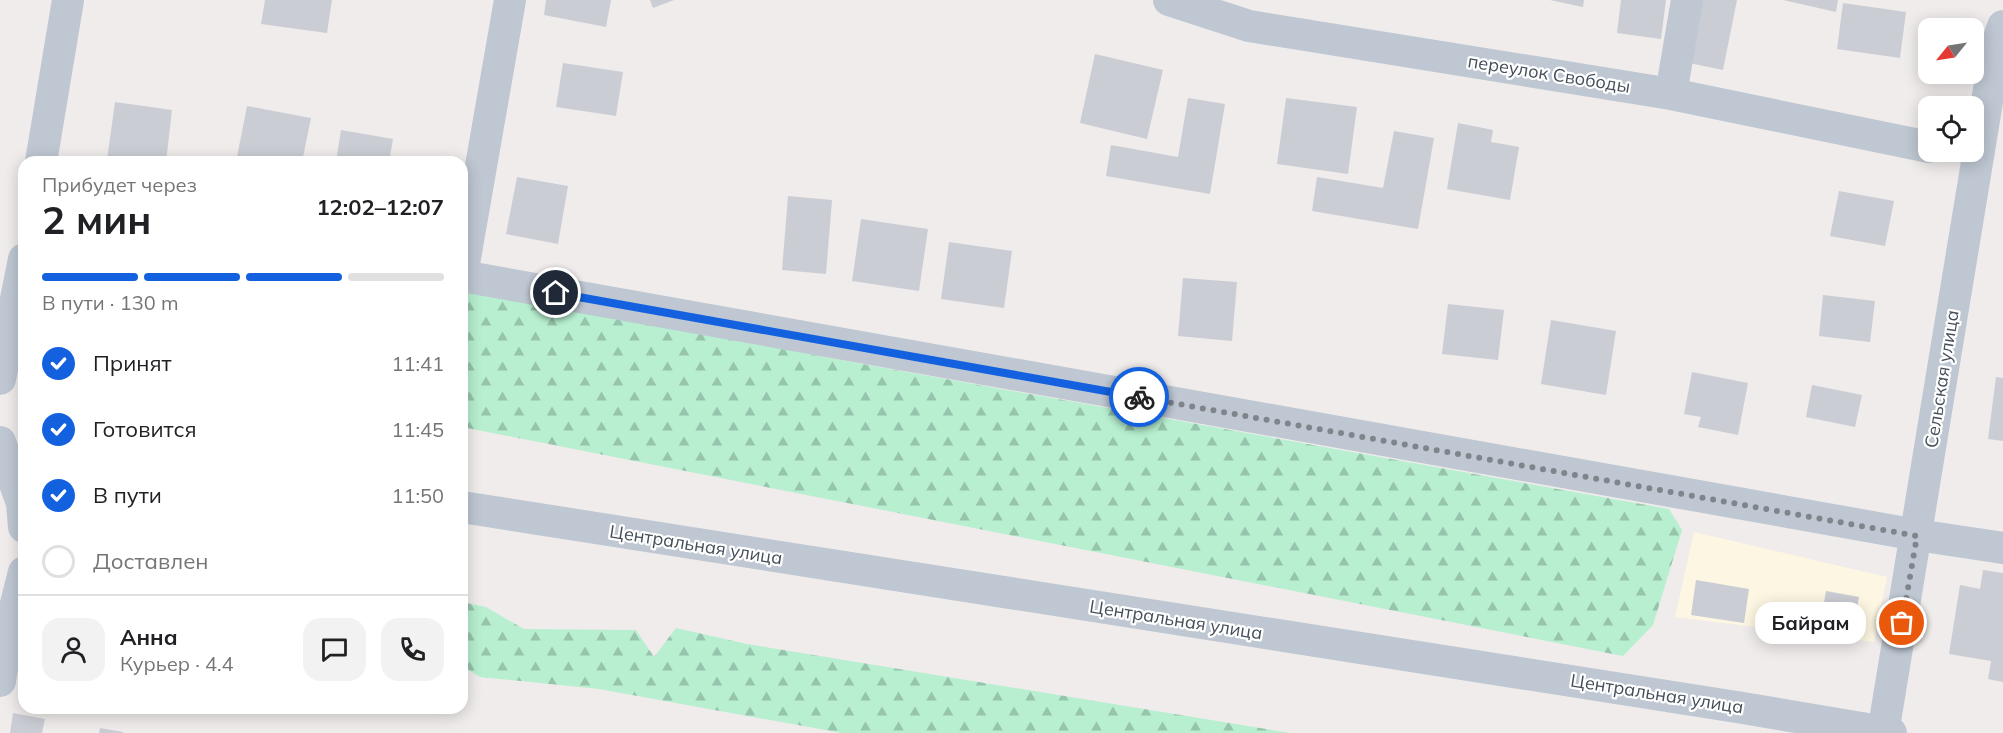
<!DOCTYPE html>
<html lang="ru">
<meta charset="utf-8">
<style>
body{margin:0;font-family:Mulish,sans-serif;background:#f2f2f2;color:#202124;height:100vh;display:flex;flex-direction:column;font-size:22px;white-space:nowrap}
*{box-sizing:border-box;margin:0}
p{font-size:20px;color:#757577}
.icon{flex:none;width:33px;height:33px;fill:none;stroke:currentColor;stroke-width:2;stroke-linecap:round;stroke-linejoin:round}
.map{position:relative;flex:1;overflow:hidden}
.side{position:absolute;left:18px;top:156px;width:450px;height:558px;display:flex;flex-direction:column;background:#fff;border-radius:18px;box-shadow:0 3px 15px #0003}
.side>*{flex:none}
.needle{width:39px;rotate:240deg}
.controls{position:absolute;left:1918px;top:18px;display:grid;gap:12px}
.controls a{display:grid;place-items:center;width:66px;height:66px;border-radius:12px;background:#fff;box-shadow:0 3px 15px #0003;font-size:30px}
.pin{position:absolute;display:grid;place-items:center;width:51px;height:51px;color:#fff;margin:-26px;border:3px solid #fff;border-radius:50%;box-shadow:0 2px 6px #0007}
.courier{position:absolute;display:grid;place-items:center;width:60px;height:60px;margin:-30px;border:4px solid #1461e0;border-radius:50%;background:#fff;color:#222;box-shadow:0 2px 8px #0007}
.bubble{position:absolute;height:42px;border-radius:18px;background:#fff;box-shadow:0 3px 15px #0003;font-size:20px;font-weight:700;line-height:42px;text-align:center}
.overview em{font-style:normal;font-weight:700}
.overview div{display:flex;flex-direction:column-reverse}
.overview{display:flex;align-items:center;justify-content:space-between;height:102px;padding:0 24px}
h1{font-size:39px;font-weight:700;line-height:45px}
.bar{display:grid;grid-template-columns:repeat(4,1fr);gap:9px 6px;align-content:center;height:72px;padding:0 24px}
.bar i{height:8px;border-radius:4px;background:#e0e0e0}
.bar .current{background:#1461e0}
.bar p{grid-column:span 4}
.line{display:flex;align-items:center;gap:15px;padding:0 24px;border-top:2px solid #e0e0e0}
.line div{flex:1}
.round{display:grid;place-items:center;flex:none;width:63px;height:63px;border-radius:18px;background:#f2f2f2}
ol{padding:0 24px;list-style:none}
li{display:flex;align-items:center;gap:18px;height:66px}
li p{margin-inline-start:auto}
li .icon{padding:6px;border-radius:50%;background:#1461e0;color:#fff;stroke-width:4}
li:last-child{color:#757577}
li i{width:33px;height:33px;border:3px solid #e0e0e0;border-radius:50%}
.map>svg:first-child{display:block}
.commercial{fill:#fcf6e2}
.forest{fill:url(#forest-firs)}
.building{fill:#cbcdd4}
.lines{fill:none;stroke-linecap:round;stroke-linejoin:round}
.minor{stroke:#bec7d2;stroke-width:32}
.done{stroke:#80858c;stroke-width:6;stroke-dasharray:0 10.8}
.route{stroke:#1461e0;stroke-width:8}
.labels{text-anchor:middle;stroke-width:4.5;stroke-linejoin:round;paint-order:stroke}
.street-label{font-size:18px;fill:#444e59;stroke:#fff}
</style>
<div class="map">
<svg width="2003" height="733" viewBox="0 0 2003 733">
<defs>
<pattern id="forest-firs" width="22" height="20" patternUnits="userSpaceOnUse" patternTransform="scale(1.5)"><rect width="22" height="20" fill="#b7efd0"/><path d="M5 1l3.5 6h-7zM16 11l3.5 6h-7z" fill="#96c4ac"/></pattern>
</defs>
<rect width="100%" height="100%" fill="#efeceb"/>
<!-- commercial -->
<path class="commercial" d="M1694 532 1887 577 1874 642 1675 617Z"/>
<!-- forest -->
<path class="forest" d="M462 290 863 364 1669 509 1682 530 1653 625 1623 656 462 427Z
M462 602 486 607 524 629 636 630 654 657 676 628 747 644 1290 733H842L599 689 480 677 462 666Z"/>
<!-- building -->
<path class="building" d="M265 0H332L327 33 261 24Z
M546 0H611L606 27 544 15Z
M650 0H674L653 8Z
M1550 0H1584L1583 7Z
M1621 0H1666L1661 39 1617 33Z
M1702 0H1737L1723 70 1689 63Z
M1783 0H1838L1836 12Z
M1843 3 1906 12 1900 58 1837 49Z
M1095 54 1163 70 1147 139 1080 123Z
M563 63 623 72 616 116 556 107Z
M1188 98 1225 104 1210 194 1106 176 1111 145 1178 157Z
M1286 98 1357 107 1348 174 1277 164Z
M115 102 172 110 166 162 107 160Z
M247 106 311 118 302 162H236Z
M1458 123 1493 130 1491 142 1519 147 1510 200 1447 189Z
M341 130 393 139 389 162H336Z
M1394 131 1434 138 1418 229 1312 211 1317 177 1383 188Z
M517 177 568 186 558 244 506 234Z
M1839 191 1894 201 1885 246 1830 236Z
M788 196 832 200 826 274 782 270Z
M861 219 928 229 919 291 852 281Z
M949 242 1012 251 1004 308 941 299Z
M1183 278 1237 282 1232 341 1178 336Z
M1823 295 1875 301 1870 342 1819 336Z
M1448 304 1504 310 1498 360 1442 354Z
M1551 320 1616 331 1606 395 1541 384Z
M1692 372 1748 383 1738 435 1698 427 1701 417 1684 414Z
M1996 377 2003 378V441L1988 439Z
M1812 385 1862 395 1855 427 1806 417Z
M1983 570 2003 573V682L1988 679 1991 661 1949 654 1960 585 1980 589Z
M1696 580 1749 589 1744 623 1691 615Z
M1826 591 1859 597 1854 626 1821 620Z
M13 713 45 719 42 733H10Z
M100 728 123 732V733H99Z"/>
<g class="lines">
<!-- minor -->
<path class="minor" d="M1169 0 1249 26 1671 94 1929 147
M1671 94 1687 0
M41 162 68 0
M462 275 510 0
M462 276 1917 535 2003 548
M0 379 24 259
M0 442 22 503 24 527
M462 507 1743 708 1891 733
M0 681 6 643 24 572
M1883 733 1996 47 2003 26"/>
</g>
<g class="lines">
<!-- done -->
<path class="done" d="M1139 397 1917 536 1902 623"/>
<!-- route -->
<path class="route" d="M556 293 1139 397"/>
</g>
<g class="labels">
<!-- street labels -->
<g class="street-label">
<text transform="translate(1549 74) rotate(9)" y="6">переулок Свободы</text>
<text transform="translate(1942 379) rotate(-81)" y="6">Сельская улица</text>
<text transform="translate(696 545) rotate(9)" y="6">Центральная улица</text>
<text transform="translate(1176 620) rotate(9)" y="6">Центральная улица</text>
<text transform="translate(1657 694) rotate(9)" y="6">Центральная улица</text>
</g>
</g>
</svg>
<div class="controls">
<a><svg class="needle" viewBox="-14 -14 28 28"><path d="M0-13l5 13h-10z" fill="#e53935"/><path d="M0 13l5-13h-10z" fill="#757577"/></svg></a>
<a><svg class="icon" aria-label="locate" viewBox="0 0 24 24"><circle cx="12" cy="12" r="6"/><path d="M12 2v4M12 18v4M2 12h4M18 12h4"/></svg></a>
</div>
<div class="pin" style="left:1902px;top:623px;background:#ea580c"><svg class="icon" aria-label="bag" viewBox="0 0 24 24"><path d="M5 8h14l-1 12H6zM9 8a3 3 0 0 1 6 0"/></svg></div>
<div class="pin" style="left:556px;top:293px;background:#1f2937"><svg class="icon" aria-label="home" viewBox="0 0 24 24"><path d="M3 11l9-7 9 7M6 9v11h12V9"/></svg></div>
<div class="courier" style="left:1139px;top:397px"><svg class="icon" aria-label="bike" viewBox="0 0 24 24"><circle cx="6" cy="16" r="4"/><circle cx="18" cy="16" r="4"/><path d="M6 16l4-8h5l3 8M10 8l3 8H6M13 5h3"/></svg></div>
<div class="bubble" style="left:1755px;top:602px;width:111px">Байрам</div>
<section class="side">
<div class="overview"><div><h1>2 мин</h1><p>Прибудет через</p></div><em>12:02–12:07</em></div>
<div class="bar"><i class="current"></i><i class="current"></i><i class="current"></i><i></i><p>В пути · 130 m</p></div>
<ol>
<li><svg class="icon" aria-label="check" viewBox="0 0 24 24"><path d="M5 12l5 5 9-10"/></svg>Принят<p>11:41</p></li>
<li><svg class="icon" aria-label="check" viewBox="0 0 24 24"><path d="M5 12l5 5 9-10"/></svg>Готовится<p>11:45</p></li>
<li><svg class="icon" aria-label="check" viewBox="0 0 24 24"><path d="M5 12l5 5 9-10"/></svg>В пути<p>11:50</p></li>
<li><i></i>Доставлен</li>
</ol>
<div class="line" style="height:108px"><a class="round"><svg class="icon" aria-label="person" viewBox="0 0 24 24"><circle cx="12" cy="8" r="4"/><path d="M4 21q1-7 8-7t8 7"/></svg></a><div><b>Анна</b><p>Курьер · 4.4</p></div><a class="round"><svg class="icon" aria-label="chat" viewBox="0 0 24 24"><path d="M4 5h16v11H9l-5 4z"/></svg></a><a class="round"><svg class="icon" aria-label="phone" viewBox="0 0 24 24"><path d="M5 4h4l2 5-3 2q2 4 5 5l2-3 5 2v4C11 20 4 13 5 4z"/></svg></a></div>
</section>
</div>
